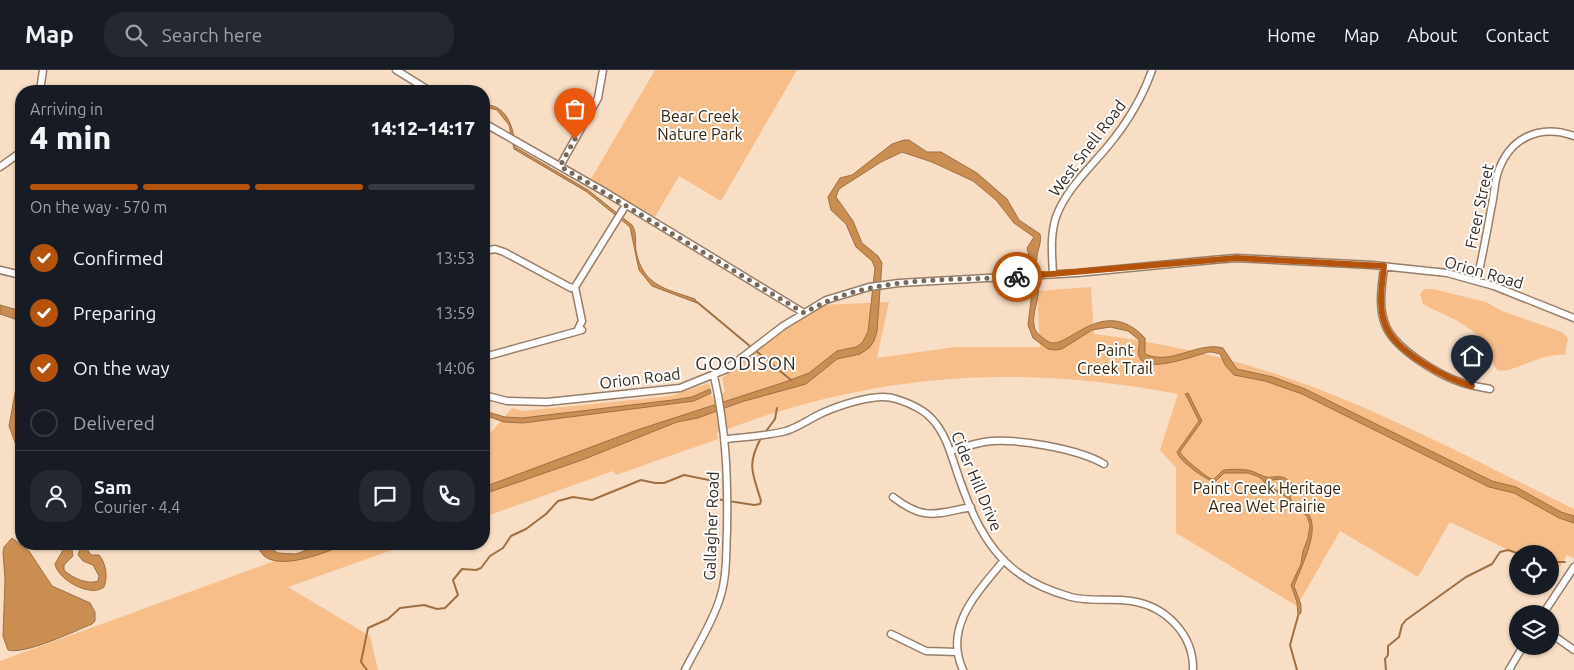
<!DOCTYPE html>
<meta charset="utf-8">
<style>
body{margin:0;font-family:Ubuntu,sans-serif;background:#242831;color:#f1f3f6;height:100vh;display:flex;flex-direction:column;font-size:19px;white-space:nowrap}
*{box-sizing:border-box;margin:0}
p{font-size:16px;color:#9ea1a6}
.icon{flex:none;width:28px;height:28px;fill:none;stroke:currentColor;stroke-width:2;stroke-linecap:round;stroke-linejoin:round}
.map{position:relative;flex:1;overflow:hidden}
.side{position:absolute;left:15px;top:15px;width:475px;height:465px;display:flex;flex-direction:column;background:#171b24;border-radius:20px;box-shadow:0 1px 4px #0004}
.side>*{flex:none}
.fabs{position:absolute;left:1509px;top:475px;display:grid;gap:10px}
.fabs a{display:grid;place-items:center;width:50px;height:50px;border-radius:50%;background:#171b24;box-shadow:0 1px 4px #0004;font-size:25px}
.pin{position:absolute;display:grid;place-items:center;width:42px;height:42px;color:#fff;margin:-51px -21px;border-radius:50% 50% 50% 0;rotate:-45deg;box-shadow:0 0 5px #0007}
.pin .icon{rotate:45deg}
.courier{position:absolute;display:grid;place-items:center;width:50px;height:50px;margin:-25px;border:4px solid #b45309;border-radius:50%;background:#fff;color:#222;box-shadow:0 1px 6px #0007}
.summary em{font-style:normal;font-weight:800}
.summary div{display:flex;flex-direction:column-reverse}
.summary{display:flex;align-items:center;justify-content:space-between;height:85px;padding:0 15px}
h1{font-size:32px;font-weight:800;line-height:38px}
.bar{display:grid;grid-template-columns:repeat(4,1fr);gap:8px 5px;align-content:center;height:60px;padding:0 15px}
.bar i{height:6px;border-radius:4px;background:#363941}
.bar .active{background:#b45309}
.bar p{grid-column:span 4}
.line{display:flex;align-items:center;gap:12px;padding:0 15px;border-top:1px solid #363941}
.line div{flex:1}
.round{display:grid;place-items:center;flex:none;width:52px;height:52px;border-radius:20px;background:#242831}
ol{padding:0 15px;list-style:none}
li{display:flex;align-items:center;gap:15px;height:55px}
li p{margin-inline-start:auto}
li .icon{padding:5px;border-radius:50%;background:#b45309;color:#fff;stroke-width:4}
li:last-child{color:#9ea1a6}
li i{width:28px;height:28px;border:2px solid #363941;border-radius:50%}
header{display:flex;align-items:center;gap:30px;box-sizing:border-box;height:70px;padding:0 25px;background:#171b24;border-bottom:1px solid #363941}
header strong{font-size:24px}
nav{display:flex;gap:28px;margin-inline-start:auto;font-size:18px}
.search{width:350px;height:45px;background:#242831;display:flex;align-items:center;gap:12px;box-sizing:border-box;padding:0 18px;border-radius:20px;color:#9ea1a6;font-size:19px}
.map>svg:first-child{display:block}
.green{fill:#f7be8a}
.water{fill:#ca8d52;stroke:#9d6f43;fill-rule:evenodd}
.lines{fill:none;stroke-linecap:round;stroke-linejoin:round}
.stream{stroke:#9d6f43;stroke-width:2}
.minor-casing{stroke:#967e68;stroke-width:9}
.minor{stroke:#fff;stroke-width:6}
.done{stroke:#78685a;stroke-width:5;stroke-dasharray:0 9}
.route{stroke:#b45309;stroke-width:6}
.labels{text-anchor:middle;stroke-width:4;stroke-linejoin:round;paint-order:stroke}
.park-label{font-size:16px;fill:#3b2208;stroke:#fff}
.street-label{font-size:16px;fill:#332920;stroke:#fff}
.neighbourhood-label{font-size:18px;letter-spacing:1px;fill:#332920;stroke:#fff}
</style>
<header>
<strong>Map</strong>
<div class="search"><svg class="icon" aria-label="search" viewBox="0 0 24 24"><circle cx="10" cy="10" r="6"/><path d="M15 15l6 6"/></svg>Search here</div>
<nav><a>Home</a><a>Map</a><a>About</a><a>Contact</a></nav>
</header>
<div class="map">
<svg width="1574" height="600" viewBox="0 0 1574 600">
<rect width="100%" height="100%" fill="#f9dec6"/>
<!-- green -->
<path class="green" d="M655 0H797L721 131 679 106 655 147 591 109Z
M1091 217 1094 264C1157 272 1219 285 1279 305 1381 339 1477 392 1574 439V488L1567 485 1556 503 1550 500V484H1517L1450 452 1418 507 1340 461 1297 536 1176 463V398L1160 380 1178 324C1016 293 871 303 717 363L718 369 616 405 613 401 484 447V371L512 338 523 341 671 326 709 313 712 327 725 322 722 308 787 258 822 235 889 232 877 288 955 277H1040L1037 221Z
M1424 219H1433L1486 232 1502 241 1562 262 1568 268 1565 285C1540 282 1512 305 1497 300 1491 290 1487 278 1480 269 1466 251 1442 245 1423 234L1420 224Z
M306 474H409L288 517 370 566 378 600H0V591L302 481Z"/>
<!-- water -->
<path class="water" d="M484 31C489 36 492 35 498 38 511 47 514 63 515 77L588 120 632 155C637 162 635 173 636 181 643 216 666 219 695 229L697 233 652 216 639 200 630 157 587 122 514 79 509 55 497 40 485 37Z
M904 70H909L927 82H941L977 103 1007 129 1019 150 1040 164C1042 171 1038 179 1037 186 1035 199 1040 212 1038 225 1037 235 1031 248 1035 259 1037 264 1044 269 1049 272 1067 281 1103 223 1145 268V284C1172 296 1197 271 1223 278L1237 299 1273 307 1305 319 1492 411 1516 417 1561 442 1574 446V453L1559 448 1514 423 1489 417 1302 324 1265 311 1234 305 1225 295 1220 284C1216 283 1213 282 1209 282 1198 284 1144 306 1139 286 1137 282 1140 275 1139 270L1128 261 1110 257 1092 260 1062 279 1055 280 1048 279 1033 268 1028 255 1032 222V198L1027 178 1034 167 1014 153 996 130 973 111 932 92 902 82 881 92 839 119 836 127 853 151 862 173 878 186 882 193 877 261 874 271 869 278 860 284 837 289 806 314 741 332 698 348 677 352 582 390 484 424V417L634 361 785 312 809 303 837 281 856 277 862 273 868 262 875 198 872 191 856 177 846 154 831 140 828 127 840 108 852 105 892 74Z
M0 235 21 241V251L0 244Z
M21 306V340L18 354 21 368V388L9 356 17 312Z
M710 319 711 323 694 331 523 353 504 352 484 345V341L505 347 522 348 673 330 692 327Z
M1188 323 1202 351 1182 379 1180 382C1182 387 1207 408 1212 409 1217 409 1219 402 1224 400 1230 399 1245 399 1251 401 1256 402 1261 406 1266 407 1272 408 1278 405 1285 408L1295 416 1290 427 1291 430C1297 435 1305 438 1309 445 1320 462 1300 499 1294 516L1301 535V543L1298 546 1297 532 1291 515 1301 494 1303 481 1308 468 1310 455 1307 446 1290 434 1285 426 1269 419 1262 409 1257 406 1248 403H1224L1215 412C1206 410 1179 391 1177 382L1199 351 1187 327 1185 324ZM1280 409 1292 417 1287 425 1270 417 1265 411Z
M12 468 29 481 52 516 90 533 95 542V551L92 554C75 561 25 585 8 580L3 566 5 510 3 482 4 477Z
M61 474H71L73 486 64 495V500C72 508 88 515 98 511L99 506 93 495 83 491 78 485 82 474H92L88 481 91 485H99C106 493 108 507 104 517 91 528 58 510 55 494L63 480Z
M255 474H262L278 483 296 484 325 474H348C328 481 283 501 264 486 261 483 258 477 255 474Z"/>
<g class="lines">
<!-- stream -->
<path class="stream" d="M697 232 751 277
M755 280 791 310
M764 364 775 349 777 338
M1550 492H1565
M367 600 361 592 368 558 388 549 400 538 424 535 437 539 445 538 458 525 453 510 462 499 476 500 481 498 490 486 503 478 511 466 526 459 546 444 558 431 573 427 592 430 641 410 655 413H664L684 405 714 411 716 429 754 435 760 434 761 431C753 403 746 396 761 368
M1297 600 1290 575 1298 546
M1386 600 1385 589 1388 585V576L1399 567 1402 555 1406 550 1466 507 1492 494 1500 482 1508 480 1520 484"/>
<defs>
<path id="minor" d="M396 0 430 21
M40 21 43 0
M484 53 605 122 804 243
M560 96 598 28 603 0
M0 97 21 82
M484 181 495 179 504 182 571 218 575 217
M1384 197C1382 215 1378 236 1385 254 1393 278 1440 306 1463 313 1472 316 1481 317 1490 319
M0 200 21 205
M1053 204C1052 185 1050 165 1056 147 1066 119 1090 98 1108 76 1127 53 1142 29 1152 0
M1477 211C1482 187 1487 163 1491 139 1494 128 1494 116 1497 105 1508 69 1538 53 1574 66
M575 217 626 135
M575 217 582 251 577 261
M484 287 582 260
M484 325 507 331 547 332 680 318 727 299 783 256 826 230 869 217 899 213 1077 203 1212 190 1236 188 1372 195 1447 203 1494 216 1574 248
M726 369C746 367 766 366 786 361 798 357 808 350 820 344 837 336 877 322 896 329 909 333 923 339 932 349 945 363 950 381 956 399 969 438 985 480 1020 504 1035 515 1053 522 1071 527 1091 532 1112 528 1131 531 1166 536 1194 565 1193 600
M950 381C961 378 973 374 984 372 1013 367 1079 379 1104 394
M893 427C924 451 935 444 971 437
M1543 544 1574 497
M1550 563 1574 580
M891 564 926 581 957 582
M685 600C697 576 712 554 720 528 727 507 726 483 727 460 728 406 726 359 714 306
M963 600C943 556 978 522 1004 490
M1509 600 1523 576"/>
</defs>
<!-- minor casing -->
<use href="#minor" class="minor-casing"/>
<!-- minor -->
<use href="#minor" class="minor"/>
</g>
<g class="lines">
<!-- done -->
<path class="done" d="M575 69 560 96 804 243C869 205 944 211 1017 207"/>
<!-- route -->
<path class="route" d="M1017 207 1236 188 1384 196C1382 215 1378 236 1385 254 1394 281 1446 309 1472 316"/>
</g>
<g class="labels">
<!-- park labels -->
<g class="park-label">
<text x="700" y="52">Bear Creek<tspan x="700" dy="18">Nature Park</tspan></text>
<text x="1115" y="286">Paint<tspan x="1115" dy="18">Creek Trail</tspan></text>
<text x="1267" y="424">Paint Creek Heritage<tspan x="1267" dy="18">Area Wet Prairie</tspan></text>
</g>
<!-- street labels -->
<g class="street-label">
<text transform="translate(1087 78) rotate(-53)" y="6">West Snell Road</text>
<text transform="translate(1479 136) rotate(-78)" y="6">Freer Street</text>
<text transform="translate(1484 202) rotate(16)" y="6">Orion Road</text>
<text transform="translate(640 308) rotate(-7)" y="6">Orion Road</text>
<text transform="translate(977 411) rotate(67)" y="6">Cider Hill Drive</text>
<text transform="translate(711 456) rotate(-88)" y="6">Gallagher Road</text>
</g>
<!-- neighbourhood labels -->
<g class="neighbourhood-label">
<text x="746" y="300">GOODISON</text>
</g>
</g>
</svg>
<div class="fabs">
<a><svg class="icon" aria-label="locate" viewBox="0 0 24 24"><circle cx="12" cy="12" r="6"/><path d="M12 2v4M12 18v4M2 12h4M18 12h4"/></svg></a>
<a><svg class="icon" aria-label="layers" viewBox="0 0 24 24"><path d="M12 4l9 5-9 5-9-5zM3 14l9 5 9-5"/></svg></a>
</div>
<div class="pin" style="left:575px;top:69px;background:#ea580c"><svg class="icon" aria-label="bag" viewBox="0 0 24 24"><path d="M5 8h14l-1 12H6zM9 8a3 3 0 0 1 6 0"/></svg></div>
<div class="pin" style="left:1472px;top:316px;background:#1f2937"><svg class="icon" aria-label="home" viewBox="0 0 24 24"><path d="M3 11l9-7 9 7M6 9v11h12V9"/></svg></div>
<div class="courier" style="left:1017px;top:207px"><svg class="icon" aria-label="bike" viewBox="0 0 24 24"><circle cx="6" cy="16" r="4"/><circle cx="18" cy="16" r="4"/><path d="M6 16l4-8h5l3 8M10 8l3 8H6M13 5h3"/></svg></div>
<section class="side">
<div class="summary"><div><h1>4 min</h1><p>Arriving in</p></div><em>14:12–14:17</em></div>
<div class="bar"><i class="active"></i><i class="active"></i><i class="active"></i><i></i><p>On the way · 570 m</p></div>
<ol>
<li><svg class="icon" aria-label="check" viewBox="0 0 24 24"><path d="M5 12l5 5 9-10"/></svg>Confirmed<p>13:53</p></li>
<li><svg class="icon" aria-label="check" viewBox="0 0 24 24"><path d="M5 12l5 5 9-10"/></svg>Preparing<p>13:59</p></li>
<li><svg class="icon" aria-label="check" viewBox="0 0 24 24"><path d="M5 12l5 5 9-10"/></svg>On the way<p>14:06</p></li>
<li><i></i>Delivered</li>
</ol>
<div class="line" style="height:90px"><a class="round"><svg class="icon" aria-label="person" viewBox="0 0 24 24"><circle cx="12" cy="8" r="4"/><path d="M4 21q1-7 8-7t8 7"/></svg></a><div><b>Sam</b><p>Courier · 4.4</p></div><a class="round"><svg class="icon" aria-label="chat" viewBox="0 0 24 24"><path d="M4 5h16v11H9l-5 4z"/></svg></a><a class="round"><svg class="icon" aria-label="phone" viewBox="0 0 24 24"><path d="M5 4h4l2 5-3 2q2 4 5 5l2-3 5 2v4C11 20 4 13 5 4z"/></svg></a></div>
</section>
</div>
